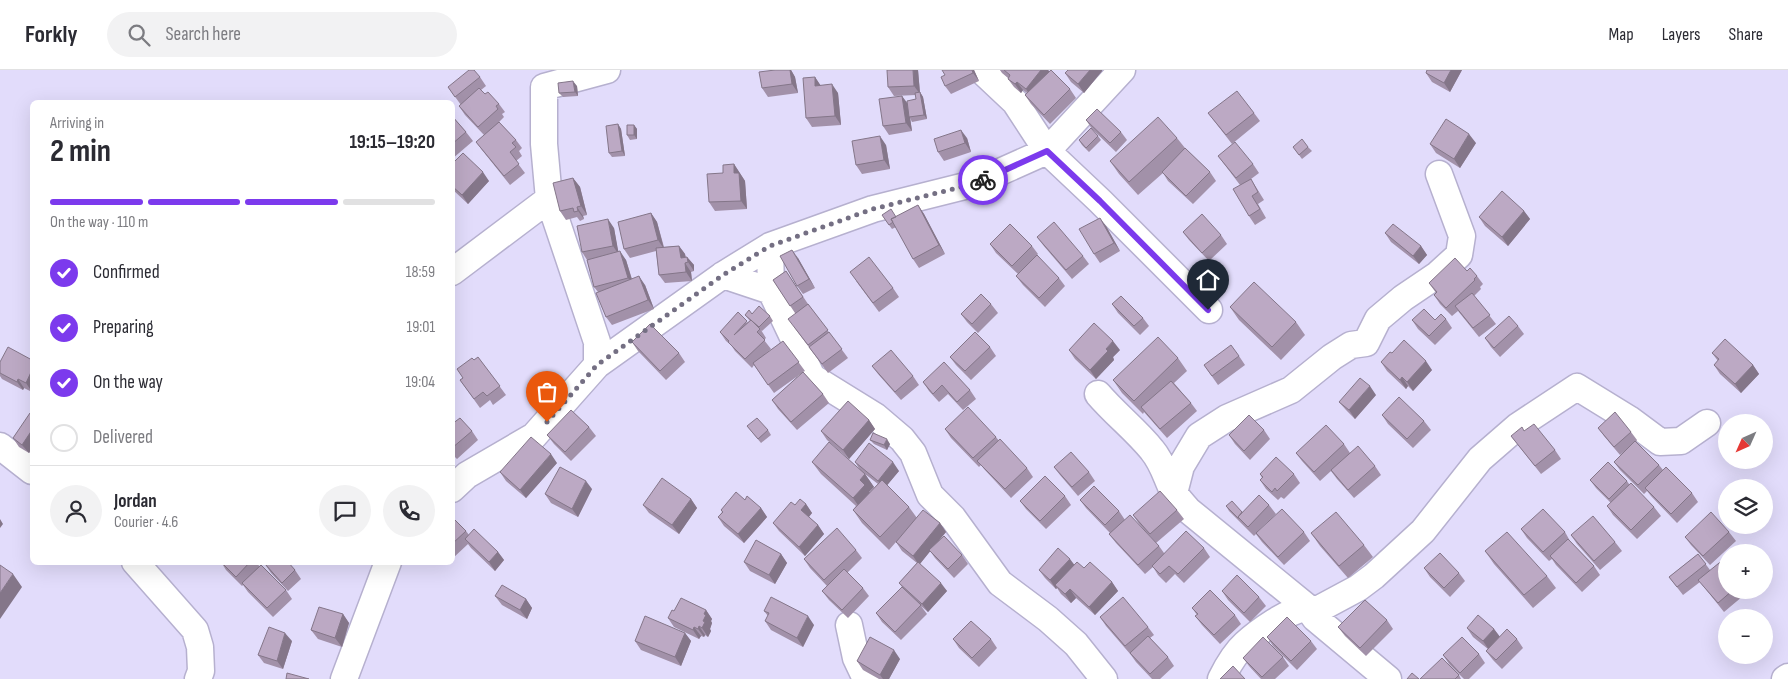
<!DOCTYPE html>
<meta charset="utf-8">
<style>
body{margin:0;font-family:"Sofia Sans Condensed",sans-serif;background:#f2f2f3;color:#2b2b33;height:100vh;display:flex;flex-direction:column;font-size:19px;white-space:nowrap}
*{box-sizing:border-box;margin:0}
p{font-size:16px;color:#7c7c81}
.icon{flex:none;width:28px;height:28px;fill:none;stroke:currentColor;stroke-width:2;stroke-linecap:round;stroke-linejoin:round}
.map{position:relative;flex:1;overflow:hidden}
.panel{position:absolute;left:30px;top:30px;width:425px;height:465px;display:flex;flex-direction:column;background:#fff;border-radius:8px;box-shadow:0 5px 20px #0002}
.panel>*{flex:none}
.needle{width:32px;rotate:225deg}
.controls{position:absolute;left:1718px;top:344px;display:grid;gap:10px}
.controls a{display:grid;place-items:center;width:55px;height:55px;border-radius:50%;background:#fff;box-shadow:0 5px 20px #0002;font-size:25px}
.pin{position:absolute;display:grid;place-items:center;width:42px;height:42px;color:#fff;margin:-51px -21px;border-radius:50% 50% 50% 0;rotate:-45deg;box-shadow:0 0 5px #0007}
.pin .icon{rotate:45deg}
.courier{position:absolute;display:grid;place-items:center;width:50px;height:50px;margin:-25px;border:4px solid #7c3aed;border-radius:50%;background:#fff;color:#222;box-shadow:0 1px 6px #0007}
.summary em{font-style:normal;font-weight:700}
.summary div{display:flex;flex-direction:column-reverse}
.summary{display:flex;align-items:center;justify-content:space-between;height:85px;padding:0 20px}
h1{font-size:32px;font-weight:700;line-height:38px}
.bar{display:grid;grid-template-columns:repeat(4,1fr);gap:8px 5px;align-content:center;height:60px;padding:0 20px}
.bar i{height:6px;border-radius:4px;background:#e1e1e2}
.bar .on{background:#7c3aed}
.bar p{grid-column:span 4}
.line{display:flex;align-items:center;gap:12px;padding:0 20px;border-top:1px solid #e1e1e2}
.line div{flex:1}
.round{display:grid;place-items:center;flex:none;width:52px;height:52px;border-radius:26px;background:#f2f2f3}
ol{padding:0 20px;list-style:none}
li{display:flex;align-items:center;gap:15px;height:55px}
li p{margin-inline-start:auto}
li .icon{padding:5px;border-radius:50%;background:#7c3aed;color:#fff;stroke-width:4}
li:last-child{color:#7c7c81}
li i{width:28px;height:28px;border:2px solid #e1e1e2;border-radius:50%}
header{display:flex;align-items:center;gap:30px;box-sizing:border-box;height:70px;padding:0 25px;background:#fff;border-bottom:1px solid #e1e1e2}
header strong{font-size:24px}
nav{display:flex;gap:28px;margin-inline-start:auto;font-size:18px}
.search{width:350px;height:45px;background:#f2f2f3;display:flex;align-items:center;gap:12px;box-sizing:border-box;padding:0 18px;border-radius:28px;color:#7c7c81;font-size:19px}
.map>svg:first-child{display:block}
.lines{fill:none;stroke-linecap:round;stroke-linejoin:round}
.minor-casing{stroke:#b6b0cf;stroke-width:29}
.minor{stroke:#fff;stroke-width:26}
.wall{fill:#a291a9;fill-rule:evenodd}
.shaded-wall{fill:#847689}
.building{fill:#bca9c4;stroke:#847689}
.done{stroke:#746f83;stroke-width:5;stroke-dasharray:0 9}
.route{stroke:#7c3aed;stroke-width:6}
</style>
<header>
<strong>Forkly</strong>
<div class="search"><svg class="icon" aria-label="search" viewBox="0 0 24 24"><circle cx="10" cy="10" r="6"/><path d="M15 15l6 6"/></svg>Search here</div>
<nav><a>Map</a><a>Layers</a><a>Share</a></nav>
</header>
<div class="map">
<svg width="1788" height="609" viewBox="0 0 1788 609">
<rect width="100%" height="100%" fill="#e2dcfb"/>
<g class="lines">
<defs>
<path id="minor" d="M981 0 1015 32 1047 81 1100 131 1209 240
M452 202 549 129
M723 205 771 221
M597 295 723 205 770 176
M1098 324C1115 344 1136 360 1152 380 1163 393 1166 407 1173 421 1177 428 1183 434 1188 440L1307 537 1315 548 1388 609
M0 376 32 401
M452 419 467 405 534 366 597 295V272L549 129 544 74V17L607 0
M1174 423 1181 396 1199 366 1227 348 1291 320 1332 287 1351 275 1366 273 1378 249 1403 228 1437 205 1459 185 1462 166 1439 104
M135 492 195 560 200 577 201 601 198 609
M849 555 856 588 866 609
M344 609 388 492
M1104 609 1076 574 1048 549 1000 513 953 448 930 425 913 383 902 369 875 346 812 307 771 221 770 176 873 139 973 114 1047 81 1122 0
M1221 609C1227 597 1235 583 1245 574 1259 561 1288 541 1305 538 1309 537 1313 539 1317 540L1358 518 1374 506 1423 461 1480 389 1518 356 1577 317 1629 349 1660 372 1681 371 1707 353
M1785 609 1788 607"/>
</defs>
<!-- minor casing -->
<use href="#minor" class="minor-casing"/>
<!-- minor -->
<use href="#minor" class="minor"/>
</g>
<!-- wall -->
<path class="wall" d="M775 0H791L795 7 798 23 768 27 762 18Z
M918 0 920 22 923 27 927 49 912 52 910 48 912 61 889 65 883 56 902 26 907 34 916 29V25L894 26 888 17Z
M974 0 979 11 951 24 945 16Z
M1000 0H1048L1070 19 1076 28 1050 54 1031 34 1025 25 1027 23 1023 20 1021 23 1014 17 1008 9V8L1002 3Z
M1462 0 1450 22 1432 12 1426 3Z
M1102 1 1084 23 1071 12 1065 3Z
M480 7 486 16 481 20 485 24 499 34 505 42 502 44 504 47 499 52 516 70 522 78 519 81 522 86 516 91 525 103 510 115 482 80 476 72 484 65 465 45 459 36 461 35 448 17Z
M815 7 820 15 838 23 841 55 812 57 806 48Z
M577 16 578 26 563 27 559 23Z
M1208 43H1254L1260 51 1232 74Z
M452 46 466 62 473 71 452 89Z
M1086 50 1121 62 1127 70 1116 82 1092 59Z
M618 54 621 59 625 86 612 87 609 83Z
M634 55 637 59V69L630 70 627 65Z
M1098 66 1101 70 1089 82 1082 75 1079 70Z
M967 68 971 82 944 91 938 82Z
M1177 68 1185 78 1210 102 1216 111 1193 134 1168 111 1163 103 1138 125 1119 104 1110 91Z
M1476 73 1460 98 1436 83 1430 74Z
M886 75 890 99 862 104 856 95Z
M1293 77H1308L1312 81 1302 89Z
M1218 86 1253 94 1259 103 1251 109 1264 130 1258 134 1266 148 1255 155 1249 146 1240 115Z
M452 94 489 111 468 134 452 119Z
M734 94 745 111 747 139 715 141 709 132 723 103Z
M573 108 580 117 587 145 583 146 584 149 580 151 577 147 566 150 560 141Z
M918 135 924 144 945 184 919 198 913 189 896 157 892 159 882 145 896 147Z
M1524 141 1530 149 1508 176 1485 156 1479 147Z
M651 143 657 152 664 177 679 176 685 184 686 187H687L694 195V201L691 202 692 211 665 213 659 205 656 181 630 188 624 179Z
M1106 156 1120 181 1100 193 1094 184Z
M614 158 618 182 626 190 632 209 645 215 654 239 612 255 606 247 598 222 594 217 587 190 582 182Z
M1183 162 1221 165 1227 174 1209 191 1189 170Z
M1385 163 1421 176 1427 185 1419 194 1391 172Z
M1037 167 1083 186 1089 194 1072 209 1043 175Z
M990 174 1032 176 1038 184 1018 204 996 183Z
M798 188 815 218 803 224 797 216Z
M786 201 808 234 848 288 828 303 794 257 795 243 773 210Z
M1467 201 1477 206 1483 214 1480 217 1481 219 1474 226 1496 254 1479 267 1458 241 1452 246 1440 234 1434 225 1436 223 1429 213Z
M1016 206 1059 208 1065 216 1045 237 1023 215Z
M856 211 893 218 899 227 879 242Z
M991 234 998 243 978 263 967 252 961 244Z
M1112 234 1143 248 1149 256 1140 265 1118 243Z
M1230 237 1296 252 1305 265 1281 290 1239 250Z
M752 244 770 246 773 251 762 261 761 260 766 268 764 270 771 279 764 285 783 271 805 301 803 302 823 324 829 333 797 360 778 339 772 330 802 303 774 323 754 295 752 298 735 281 731 275 726 271 720 262 748 252 750 251 745 245Z
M1446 249 1452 258 1435 275 1418 259 1412 250Z
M1518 256 1524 264 1500 287 1491 277 1485 268Z
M632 272 679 283 685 292 666 310 638 281Z
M990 277 996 286 971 310 956 295 950 287Z
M1069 280H1120L1113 287 1114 290 1096 309 1075 289Z
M1392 283 1432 300 1413 321 1408 316 1406 319 1387 301 1381 292Z
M1712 283 1753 295 1759 304 1741 323 1720 304 1714 295 1718 291Z
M1239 286 1245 295 1218 315 1204 295Z
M478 287 506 325 493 335 490 330 480 338 460 310 463 308 474 290Z
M1178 288 1187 301 1174 313 1191 333 1197 341 1167 368 1144 342 1143 344 1122 323 1113 310Z
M32 290V322L24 318 23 320 2 309 0 306V292Z
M872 296 913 306 919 315 901 330 878 304Z
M923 312 970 320 976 329 963 340 948 324 939 332 929 321Z
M1376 325 1355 349 1346 340 1339 332Z
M32 345V377L29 383 19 377 13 368Z
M1382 345 1424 351 1431 360 1413 378 1388 354Z
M869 350 875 359 849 389 827 370 821 361Z
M452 354 472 361 478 370 457 389 452 384Z
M747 356 768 360 771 365 761 373Z
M589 357 596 366 571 391 554 374 547 365Z
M1598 358 1631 362 1637 370 1636 372 1659 395 1663 400 1692 423 1698 432 1677 453 1651 426 1647 421 1644 424 1620 400 1614 392 1626 380 1620 385 1604 366Z
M945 359 996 367 999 371 1027 398 1033 407 1011 428 984 399 981 395 979 397 951 368Z
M1264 360 1270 369 1250 390 1235 374 1229 365Z
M1511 366 1555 380 1561 389 1541 404Z
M870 370 890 374 887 380 874 374Z
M1344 374 1350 383 1375 396 1381 405 1354 428 1337 409 1331 401 1320 411 1302 391 1296 383Z
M812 392 860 400 855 392 899 401 887 415 909 437 917 448 940 453 946 462 939 470 962 485 968 494 954 508 935 488 930 481 920 494 947 521 928 542 921 536 927 544 901 570 882 552 876 543 902 517 899 513 917 493 902 481 896 472 889 480 862 453 853 440 856 436 821 404ZM865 404 878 414 870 422H869L874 417Z
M557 393 526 428 506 411 500 402Z
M1054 397 1089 402 1095 411 1078 426 1060 405Z
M1260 404H1294L1300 413 1284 429 1281 427 1278 430 1266 419 1260 410 1262 408Z
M1590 410 1627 411 1629 414 1654 437 1661 446 1637 469 1613 445 1607 436 1611 433 1596 418Z
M592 419 578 447 551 433 545 424Z
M1065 426 1071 435 1046 459 1026 439 1020 431Z
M691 429 697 438 679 464 649 443 643 435Z
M745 430 761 438 767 447 744 473 724 456 718 447 722 442 721 440Z
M1080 430 1119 441 1125 450 1159 476 1164 483 1204 478 1210 487 1184 513 1175 504 1166 513 1158 505 1153 497 1145 504 1116 473 1109 464 1110 463 1086 438Z
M806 434 812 443 809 447 818 455 824 464 805 486 779 461 773 453 795 435Z
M1269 435 1276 444 1258 461 1304 462 1310 471 1284 495 1262 472 1256 464 1254 466 1229 441 1226 436 1242 442Z
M1177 440 1184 449 1156 473 1139 454 1133 445Z
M452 447 466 461 469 465 498 482 504 490 495 501 471 478 468 474 452 489Z
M1521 459 1565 462 1570 471 1594 496 1600 505 1582 522 1556 495 1552 489 1549 491 1527 468Z
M1729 462 1736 471 1710 495 1691 475 1685 467Z
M1311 463 1364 475 1373 487 1348 508 1320 476Z
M1571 465 1615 472 1622 481 1600 500 1577 474Z
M856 480 862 488 847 503 863 518 869 526 848 548 829 530 822 521 827 516 810 498 804 489Z
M1485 481 1547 506 1556 518 1533 538 1494 494Z
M781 484 787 493 775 514 750 501 744 492Z
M1698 484 1710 500 1726 520H1748L1749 521 1724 542 1700 512 1683 525 1669 507Z
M221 492H257L259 496 286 520 292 529 273 547 248 522 243 515 242 516 226 500Z
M265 494 295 500 301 509 288 521 271 503Z
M1074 495 1084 498 1112 512 1118 521 1095 545 1076 528 1071 533 1061 524 1057 518 1056 519 1045 508 1039 500Z
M1424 498 1459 503 1465 511 1450 527 1430 507Z
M1222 521 1259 527 1266 536 1250 552 1228 530Z
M495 526 526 529 532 538 527 549 502 535Z
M1192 538 1235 545 1241 554 1220 574 1202 555 1195 546 1197 545Z
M706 540 712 549 711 551 712 553 710 559 711 561 708 567 705 565 704 567 701 566 699 569 674 557 668 548 674 541Z
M764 541 814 555 803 577 771 560 765 551 768 546Z
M343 544 349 553 342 577 318 569 311 560Z
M1100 547 1148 557 1154 565 1150 568 1168 587 1174 596 1160 609H1152L1136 592 1131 585 1106 556Z
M1387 550 1393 559 1366 586 1345 566 1338 557Z
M1467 558 1494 559 1500 567 1517 569 1523 578 1502 599 1493 590 1486 581 1488 579 1473 567Z
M685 563 691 571 681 596 641 580 635 571Z
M1267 567 1311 571 1317 579 1297 600 1273 576Z
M953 569H991L997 578 979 597 959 578Z
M292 571 283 599 264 593 258 585Z
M1479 584 1485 593 1469 609H1464L1449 594 1443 585Z
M1283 587 1289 596 1275 609H1261L1249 596 1243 588Z
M900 589 889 609H879L863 600 857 591Z
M1459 605 1461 609H1420Z"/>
<!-- shaded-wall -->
<path class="shaded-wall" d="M790 0H791L795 7 798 23 792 14Z
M913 0H918L920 24 914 16Z
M972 0H974L979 11 973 3Z
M1041 0H1048L1051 4 1032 28 1026 19Z
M1090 0H1102V1L1084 23 1078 14Z
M1451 0H1462L1450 22 1444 13Z
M815 7 821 16H815Z
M573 11 577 16 578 26 575 22Z
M1017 12 1023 20 1021 23 1015 14Z
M832 14 838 23 841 55 835 46Z
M920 22 923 27 927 49 924 45Z
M902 26 908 34 912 61 906 53Z
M618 54 621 59 625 86 622 81Z
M634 55 637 59V69L634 65Z
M961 60 967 68 971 82 965 73Z
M1469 64 1476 73 1460 98 1454 89Z
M880 66 886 75 890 99 884 90Z
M734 94 745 111 747 139 741 131 734 103Z
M483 102 489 111 468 134 462 125Z
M573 108 580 117 587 145 581 136Z
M918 135 924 144 945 184 939 175Z
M577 137 583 146 584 149 578 141Z
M1524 141 1530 149 1508 176 1502 167Z
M651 143 657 152 664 179 658 170Z
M1100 148 1106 156 1120 181 1114 173Z
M608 149 614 158 619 185 613 176Z
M679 176 685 184 686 193H685L691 202 692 211 686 202 681 188Z
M1421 176 1427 185 1419 194 1413 186Z
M792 180 798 188 815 218 809 209Z
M620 181 626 190 634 217 628 208Z
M687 187 694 195V201L688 192Z
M639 206 645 215 654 239 648 230Z
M1113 271 1120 280 1113 287 1114 290 1096 309 1090 300 1106 279Z
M1426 291 1432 300 1413 321 1407 312Z
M1753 295 1759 304 1741 323 1735 314Z
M32 300V312L31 311 32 313V322L26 313Z
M1402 307 1408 316 1406 319 1400 310Z
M18 309 24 318 23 320 17 312Z
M1370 316 1376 325 1355 349 1349 340Z
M869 350 875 359 849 389 843 380Z
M32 360V377L29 383 22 375Z
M887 369 890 374 887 380 884 375Z
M551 384 557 393 526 428 520 420Z
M893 392 899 401 884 419 878 411Z
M865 404 874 417 869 422 874 427 862 441 853 428 860 410Z
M586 411 592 419 578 447 572 439Z
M691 429 697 438 679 464 672 455Z
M806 434 812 443 807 449 801 440Z
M761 438 767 447 744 473 738 464Z
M0 449 3 454 0 458Z
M940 453 946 462 919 495 913 486Z
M818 455 824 464 805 486 799 477Z
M498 482 504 490 495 501 489 492Z
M781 484 787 493 775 514 769 505Z
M1070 489 1076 497 1055 515 1057 518 1056 519 1050 510Z
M13 504 22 517 0 549V523Z
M1112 512 1118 521 1095 545 1089 537Z
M941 513 947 521 928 542 922 534Z
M1070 519 1076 528 1071 533 1065 524Z
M526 529 532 538 527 549 520 540Z
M706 540 712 549 711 551 712 553 710 559 711 561 708 567 702 558 704 544Z
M343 544 349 553 342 577 335 568Z
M808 546 814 555 803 577 797 568Z
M699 556 705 565 704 567 698 559Z
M694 557 701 566 699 569 693 560Z
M1494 559 1500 567 1489 580 1483 571Z
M285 563 292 571 283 599 277 591Z
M685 563 691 571 681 596 675 587Z
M894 580 900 589 889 609H883L880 605Z"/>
<!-- building -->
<path class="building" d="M469 0H474L480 7 455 27 448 17Z
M775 0H790L792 14 762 18 759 2Z
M887 0H913L914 16 888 17Z
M942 0H972L973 3 945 16 941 7 945 5Z
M1004 0H1041L1026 19 1017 12 1015 14 1008 9 1010 5Z
M1051 0 1070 19 1044 45 1025 25Z
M1068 0H1090L1078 14 1065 3Z
M1427 0H1451L1444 13 1426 3Z
M815 7V16L832 14 835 46 806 48 803 8Z
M573 11 575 22 559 23 558 13Z
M479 18 485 24 488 22 499 34 496 36 498 39 478 57 459 36Z
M1237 21 1254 43 1226 65 1208 43Z
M920 22 924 45 909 47 907 31 916 29 915 23Z
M902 26 906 53 883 56 879 29Z
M1097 39 1121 62 1110 73 1086 50Z
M452 46 466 62 452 74Z
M1158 47 1177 68 1129 112 1110 91Z
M1446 49 1469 64 1454 89 1430 74Z
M499 52 516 70 512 73 516 77 510 82 519 94 504 106 476 72Z
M618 54 622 81 609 83 606 56Z
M627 55H634V65H627Z
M1091 58 1098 66 1086 78 1079 70Z
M961 60 965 73 938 82 934 69Z
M880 66 884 90 856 95 852 71Z
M1302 69 1308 77 1299 85 1293 77Z
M1235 72 1253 94 1236 108 1218 86Z
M1185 78 1210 102 1186 126 1162 102Z
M463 83 483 102 462 125 452 116V94Z
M734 94V103H739L741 131 709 132 707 104 723 103V95Z
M573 108 581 136 577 137 578 141 574 142 573 138 560 141 553 113Z
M1251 109 1258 122 1252 126 1260 139 1249 146 1233 119Z
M1502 121 1524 141 1502 167 1479 147Z
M918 135 939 175 913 189 891 149Z
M891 139 896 147 891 149 893 152 889 155 882 145Z
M651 143 658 170 624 179 618 152Z
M1202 144 1221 165 1202 183 1183 162Z
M1100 148 1114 173 1094 184 1079 159Z
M608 149 613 176 582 182 577 156Z
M1054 152 1083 186 1066 200 1037 167Z
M1010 154 1032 176 1012 196 990 174Z
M1393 154 1421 176 1413 186 1385 163Z
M679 176 681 188 687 187 688 192 685 193 686 202 659 205 656 178Z
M792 180 809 209 797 216 780 186Z
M620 181 628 208 594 217 587 190Z
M1037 185 1059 208 1039 228 1016 206Z
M869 187 893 218 873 233 850 202Z
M1455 188 1467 201 1470 198 1477 206 1474 209 1475 210 1446 238 1434 225 1437 222 1429 213Z
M786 201 803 227 790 236 773 210Z
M639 206 648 230 606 247 596 223Z
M1254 212 1296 252 1272 277 1230 237Z
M1472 223 1490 245 1473 258 1455 236Z
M981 224 991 234 972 254 961 244Z
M1121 226 1143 248 1134 256 1112 234Z
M808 234 828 260 808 275 788 249Z
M759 236 770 246 759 257 745 245 749 240 752 244Z
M1424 239 1435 250 1441 244 1446 249 1429 266 1412 250Z
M738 242 747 251 734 265 751 250 760 259 757 262 765 270 745 289 728 272 729 271 720 262Z
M1509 246 1518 256 1494 278 1485 268Z
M1094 253 1113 271 1106 279 1108 281 1090 300 1069 280Z
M650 254 679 283 660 301 632 272Z
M829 262 842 279 822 294 809 277Z
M975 262 990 277 965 301 950 287Z
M1158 267 1178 288 1134 331 1113 310Z
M1725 269 1753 295 1735 314 1714 295 1719 289 1712 283Z
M1404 270 1426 291 1407 312 1402 307 1400 310 1381 292 1390 282 1392 283Z
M783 271 799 292 768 315 753 293Z
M1231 275 1239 286 1212 306 1204 295Z
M8 277 32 290V300L26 313 18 309 17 312 0 303V292Z
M891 280 913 306 895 322 872 296Z
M478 287 500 316 487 326 483 322 474 329 460 310 463 308 457 299 472 288 474 290Z
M944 292 970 320 957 332 942 315 933 324 923 312Z
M803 302 823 324 791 352 772 330Z
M1360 308 1370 316 1349 340 1339 332Z
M1171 311 1191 333 1160 359 1141 337Z
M1399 327 1424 351 1407 369 1382 345Z
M848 331 869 350 843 380 821 361Z
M968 337 996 367 973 388 945 359Z
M571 340 589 357 565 382 547 365Z
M1615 342 1631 362 1614 377 1598 358Z
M30 343 32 345V360L22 375 13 368Z
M1249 345 1264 360 1244 381 1229 365Z
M460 348 472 361 452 378V354Z
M757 348 768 360 758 369 747 356Z
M1534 354 1555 380 1535 396 1511 366 1522 357 1524 361Z
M1326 355 1344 374 1314 402 1296 383Z
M873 363 887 369 884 375 870 370Z
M531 367 551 384 520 420 500 402Z
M1000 369 1027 398 1005 419 977 391Z
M1635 371 1659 395 1638 415 1614 392Z
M829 372 865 404 860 410 865 415 853 428 812 392Z
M869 373 893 392 878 411 855 392Z
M1358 376 1375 396 1348 420 1331 400Z
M1071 382 1089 402 1072 417 1054 397Z
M1276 387 1294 404 1277 421 1275 418 1272 422 1260 410 1263 407 1260 404Z
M1608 392 1627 411 1609 429 1590 410Z
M560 397 586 411 572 439 545 424Z
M1666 397 1692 423 1671 444 1645 418Z
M1045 406 1065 426 1040 451 1020 431Z
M662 408 691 429 672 455 643 435Z
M882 410 909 437 880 467 853 440Z
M1631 413 1654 437 1631 460 1607 436Z
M1094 416 1119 441 1105 455 1080 430Z
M1160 421 1177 440 1150 464 1133 445Z
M736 422 745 430 747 426 761 438 738 464 718 447 723 442 721 440Z
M1259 425 1269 435 1248 457 1238 447Z
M800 429 806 434 801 440 818 455 799 477 773 453 791 432 795 435Z
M1232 431 1242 442 1238 447 1239 448H1238L1226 436Z
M1282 439 1304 462 1278 487 1256 463Z
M1543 439 1565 462 1543 482 1521 459Z
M923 440 940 453 913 486 896 472Z
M1336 442 1364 475 1339 496 1311 463Z
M1711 442 1729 462 1703 486 1685 467Z
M1130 445 1159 476 1138 495 1109 464Z
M1593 446 1615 472 1594 491 1571 465Z
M452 447 466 461 452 474Z
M837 458 856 480 824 510 804 489Z
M474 459 498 482 489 492 465 469Z
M1186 461 1204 478 1178 504 1169 496 1160 504 1152 496Z
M1507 462 1547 506 1524 525 1485 481Z
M944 466 962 485 948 499 929 480Z
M1568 469 1594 496 1576 513 1550 486Z
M756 470 781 484 769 505 744 492Z
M1058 478 1070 489 1050 510 1039 500Z
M1440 483 1459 503 1444 518 1424 498Z
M1698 484 1706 494 1677 517 1669 507Z
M1724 489 1726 492V520H1733L1718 533 1698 510Z
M221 492H250L236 507Z
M266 492H288L295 500 282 513 265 494Z
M918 492 941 513 922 534 899 513Z
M1077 492 1084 498 1090 492 1112 512 1089 537 1070 519 1065 524 1055 515Z
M0 495 13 504 0 523Z
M261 495 286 520 267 538 242 513Z
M844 499 863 518 842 540 822 521Z
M1237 505 1259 527 1244 543 1222 521Z
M502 515 526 529 520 540 495 526Z
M902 517 921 535 895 562 876 543Z
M1210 520 1235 545 1214 565 1195 546 1198 544 1192 538Z
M771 527 808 546 797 568 765 551 769 543 764 541Z
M1123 527 1148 557 1125 576 1100 547Z
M681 528 706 540 704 544 706 545 703 551 705 552 702 558 699 556 698 559 694 557 693 560 668 548 672 540 674 541Z
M1365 530 1387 550 1360 578 1338 557Z
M319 537 343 544 335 568 311 560Z
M1478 545 1494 559 1483 571 1467 558Z
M645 546 685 563 675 587 635 571Z
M1287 547 1311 571 1291 591 1267 567Z
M971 551 991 569 972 588 953 569Z
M269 557 285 563 277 591 258 585Z
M1507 559 1517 569 1496 590 1486 581Z
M1148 566 1168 587 1150 604 1130 583Z
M870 567 894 580 880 605 857 591Z
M1263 567 1283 587 1262 607 1243 588Z
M1462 567 1479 584 1460 603 1443 585Z
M1442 588 1459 605 1455 609H1420Z
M1233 596 1245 609H1220Z
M287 603 309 609H286Z
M1412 603 1419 609H1407Z"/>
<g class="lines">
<!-- done -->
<path class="done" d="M547 352 597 295 723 205 770 176 873 139 973 114 983 110"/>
<!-- route -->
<path class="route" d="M983 110 1047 81 1100 131 1208 240"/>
</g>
</svg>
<div class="controls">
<a><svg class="needle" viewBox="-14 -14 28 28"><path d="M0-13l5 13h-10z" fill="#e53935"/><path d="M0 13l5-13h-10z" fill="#7c7c81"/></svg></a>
<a><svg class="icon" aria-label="layers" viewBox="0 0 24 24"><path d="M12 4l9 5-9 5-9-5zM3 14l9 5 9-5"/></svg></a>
<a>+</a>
<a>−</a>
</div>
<div class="pin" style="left:547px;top:352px;background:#ea580c"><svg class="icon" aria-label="bag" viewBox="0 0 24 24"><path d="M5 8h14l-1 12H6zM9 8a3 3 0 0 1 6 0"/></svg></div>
<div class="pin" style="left:1208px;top:240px;background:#1f2937"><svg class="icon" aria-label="home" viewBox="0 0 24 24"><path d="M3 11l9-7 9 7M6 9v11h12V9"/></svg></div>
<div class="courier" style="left:983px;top:110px"><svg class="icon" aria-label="bike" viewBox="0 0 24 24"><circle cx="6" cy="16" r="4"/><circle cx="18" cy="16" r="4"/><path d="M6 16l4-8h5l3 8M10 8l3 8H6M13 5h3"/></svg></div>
<section class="panel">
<div class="summary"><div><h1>2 min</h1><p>Arriving in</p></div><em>19:15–19:20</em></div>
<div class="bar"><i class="on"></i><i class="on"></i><i class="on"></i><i></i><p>On the way · 110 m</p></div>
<ol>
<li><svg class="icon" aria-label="check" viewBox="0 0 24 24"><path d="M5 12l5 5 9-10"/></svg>Confirmed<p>18:59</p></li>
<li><svg class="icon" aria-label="check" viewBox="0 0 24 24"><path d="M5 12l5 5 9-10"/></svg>Preparing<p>19:01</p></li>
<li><svg class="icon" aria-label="check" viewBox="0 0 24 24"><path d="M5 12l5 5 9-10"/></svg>On the way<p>19:04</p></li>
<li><i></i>Delivered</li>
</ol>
<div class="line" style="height:90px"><a class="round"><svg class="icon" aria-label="person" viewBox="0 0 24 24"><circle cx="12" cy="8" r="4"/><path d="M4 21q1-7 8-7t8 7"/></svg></a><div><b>Jordan</b><p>Courier · 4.6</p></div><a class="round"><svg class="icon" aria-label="chat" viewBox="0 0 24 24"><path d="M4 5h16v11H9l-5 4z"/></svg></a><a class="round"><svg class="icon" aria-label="phone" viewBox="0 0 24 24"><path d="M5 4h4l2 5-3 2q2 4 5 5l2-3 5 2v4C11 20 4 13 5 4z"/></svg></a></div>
</section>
</div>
